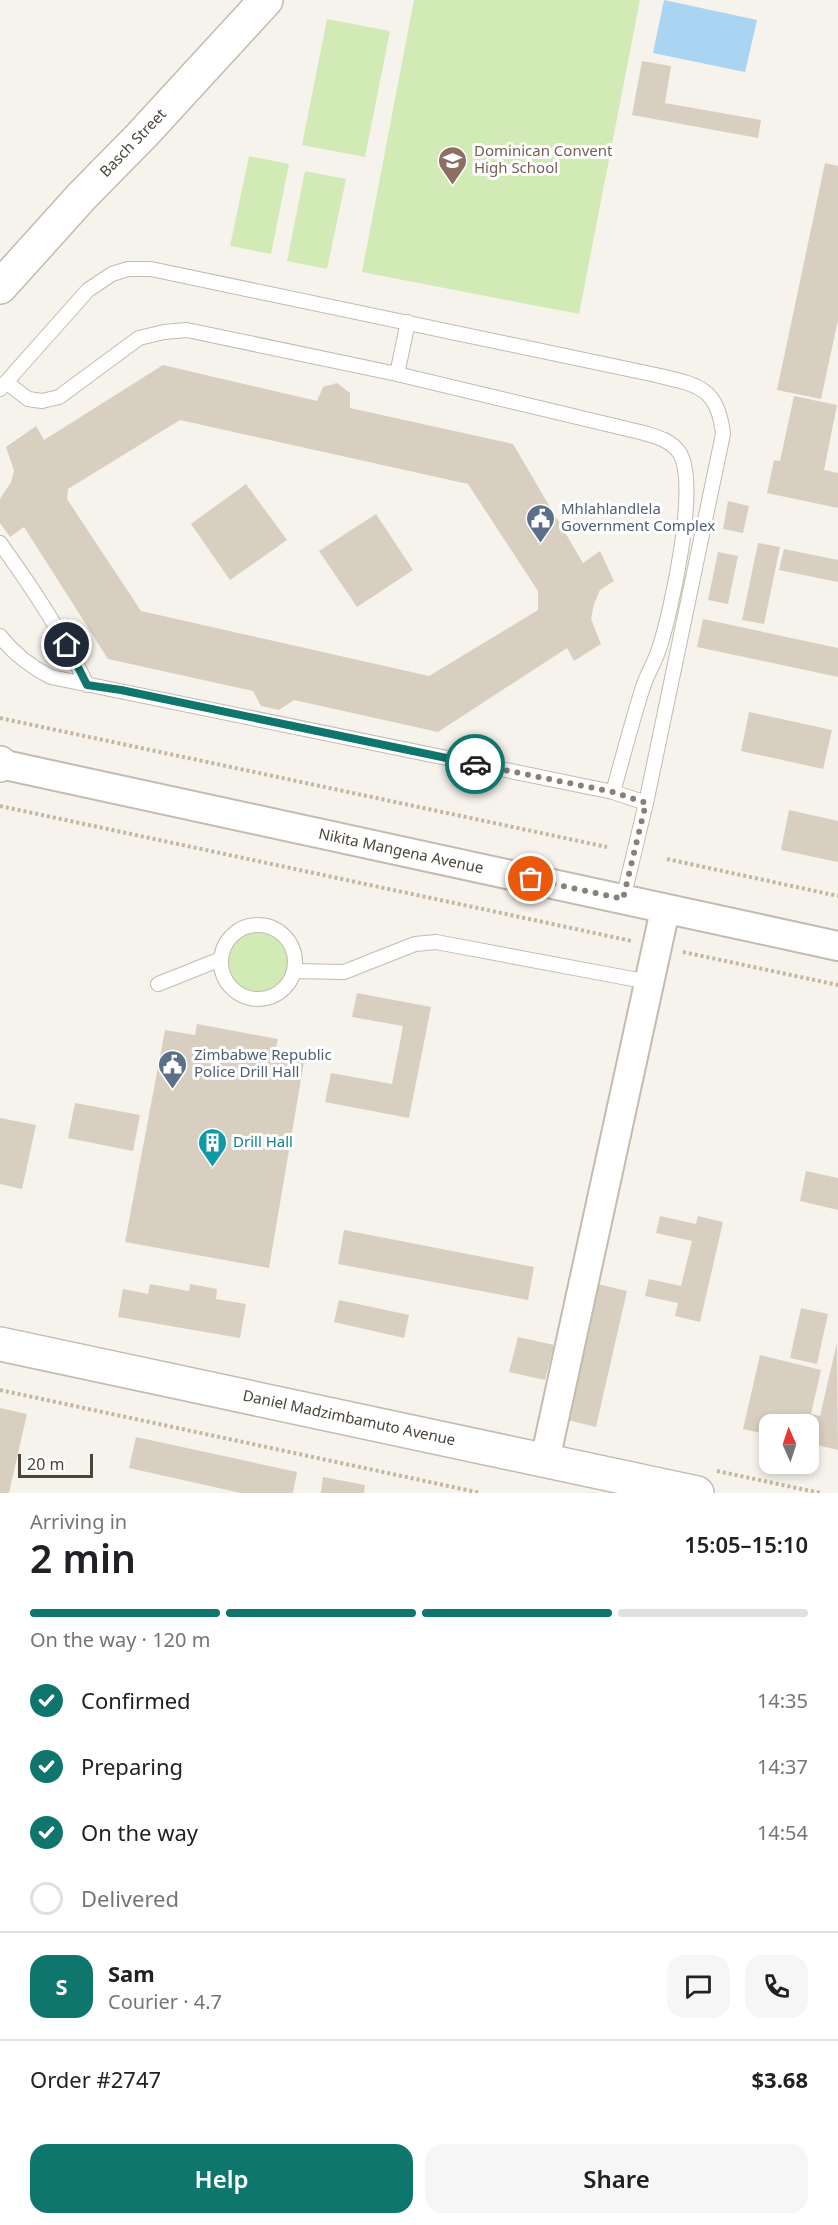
<!DOCTYPE html>
<meta charset="utf-8">
<style>
body{margin:0;font-family:"Noto Sans",sans-serif;background:#f6f6f6;color:#202124;height:100vh;display:flex;flex-direction:column;font-size:22px;white-space:nowrap}
*{box-sizing:border-box;margin:0}
p{font-size:20px;color:#757577}
.icon{flex:none;width:33px;height:33px;fill:none;stroke:currentColor;stroke-width:2;stroke-linecap:round;stroke-linejoin:round}
.map{position:relative;height:1493px;overflow:hidden}
.details{display:flex;flex-direction:column;background:#fff;flex:1}
.details>*{flex:none}
.needle{width:39px;rotate:357deg}
.fabs{position:absolute;left:759px;top:1414px;display:grid;gap:12px}
.fabs a{display:grid;place-items:center;width:60px;height:60px;border-radius:12px;background:#fff;box-shadow:0 3px 9px #0003;font-size:30px}
.scale{position:absolute;left:18px;bottom:15px;width:75px;box-sizing:border-box;padding-left:6px;border:3px solid #4b4439;border-top:0;font-size:16px;line-height:21px;white-space:nowrap;color:#4b4439;-webkit-text-stroke:4px #fff;paint-order:stroke}
.pin{position:absolute;display:grid;place-items:center;width:51px;height:51px;color:#fff;margin:-26px;border:3px solid #fff;border-radius:50%;box-shadow:0 2px 6px #0007}
.courier{position:absolute;display:grid;place-items:center;width:60px;height:60px;margin:-30px;border:4px solid #0f766e;border-radius:50%;background:#fff;color:#222;box-shadow:0 2px 8px #0007}
.headline em{font-style:normal;font-weight:600}
.headline div{display:flex;flex-direction:column-reverse}
.headline{display:flex;align-items:center;justify-content:space-between;height:102px;padding:0 30px}
h1{font-size:39px;font-weight:600;line-height:45px}
.bar{display:grid;grid-template-columns:repeat(4,1fr);gap:9px 6px;align-content:center;height:72px;padding:0 30px}
.bar i{height:8px;border-radius:4px;background:#e0e0e0}
.bar .current{background:#0f766e}
.bar p{grid-column:span 4}
.line{display:flex;align-items:center;gap:15px;padding:0 30px;border-top:2px solid #e0e0e0}
.line div{flex:1}
.round{display:grid;place-items:center;flex:none;width:63px;height:63px;border-radius:18px;background:#f6f6f6}
ol{padding:0 30px;list-style:none}
li{display:flex;align-items:center;gap:18px;height:66px}
li p{margin-inline-start:auto}
li .icon{padding:6px;border-radius:50%;background:#0f766e;color:#fff;stroke-width:4}
li:last-child{color:#757577}
li i{width:33px;height:33px;border:3px solid #e0e0e0;border-radius:50%}
.primary-button{display:flex;gap:12px;margin-top:auto;padding:12px 30px}
.primary-button a{flex:1;height:69px;border-radius:18px;background:#0f766e;color:#fff;font-size:24px;font-weight:600;line-height:69px;text-align:center}
.primary-button a+a{background:#f6f6f6;color:#202124}
.map>svg:first-child{display:block}
.green{fill:#d2eab5}
.water{fill:#a9d4f2}
.building{fill:#d8cfc1;fill-rule:evenodd}
.lines{fill:none;stroke-linecap:round;stroke-linejoin:round}
.service-casing{stroke:#c2bbae;stroke-width:16}
.minor-casing{stroke:#c2bbae;stroke-width:32}
.tertiary-casing{stroke:#c2bbae;stroke-width:36}
.path{stroke:#c4b79f;stroke-width:4;stroke-dasharray:3 3;stroke-linecap:butt}
.service{stroke:#fff;stroke-width:14}
.minor{stroke:#fff;stroke-width:28}
.tertiary{stroke:#fff;stroke-width:33}
.done{stroke:#878178;stroke-width:6;stroke-dasharray:0 10.8}
.route{stroke:#0f766e;stroke-width:8}
.labels{text-anchor:middle;stroke-width:6;stroke-linejoin:round;paint-order:stroke}
.street-label{font-size:15px;fill:#4b4439;stroke:#fff}
.education-label{font-size:15px;fill:#785e54;stroke:#fff;text-anchor:start}
.service-label{font-size:15px;fill:#4e5e75;stroke:#fff;text-anchor:start}
.culture-label{font-size:15px;fill:#0d838f;stroke:#fff;text-anchor:start}
</style>
<div class="map">
<svg width="838" height="1493" viewBox="0 0 838 1493">
<rect width="100%" height="100%" fill="#f6f3ec"/>
<!-- green -->
<path class="green" d="M414 0H640L579 314 362 272Z
M327 19 390 31 365 157 302 145Z
M249 156 289 164 271 254 230 246Z
M305 171 346 179 327 269 287 261Z
M226 962a32 32 0 1 1 64 0a32 32 0 1 1-64 0Z"/>
<!-- water -->
<path class="water" d="M664 0 757 20 745 72 653 53Z"/>
<!-- building -->
<path class="building" d="M642 61 671 66 665 103 761 120 758 138 632 115Z
M825 163 838 166V320L821 399 777 390Z
M163 365 317 401 323 387 337 383 350 393V408L513 444 583 563 600 551 614 581 600 590 594 604 591 619 601 644 574 661 567 648 438 732 294 700 279 710 261 706 253 691 108 659 24 527 10 537 0 523V499L11 482 14 471 6 447 36 426 44 440ZM180 420 468 484 538 591V610L429 676 141 611 67 499 68 489Z
M794 396 837 405 824 470 838 473V508L767 493 774 460 780 461Z
M246 484 287 540 230 580 191 524Z
M728 501 749 506 743 533 723 529Z
M376 514 413 570 357 607 319 551Z
M758 543 780 547 764 624 742 620Z
M784 549 838 560V582L779 570Z
M718 552 738 556 728 604 708 600Z
M703 619 838 648V677L697 647Z
M749 712 832 730 823 769 741 751Z
M789 810 838 821V862L781 850Z
M357 993 431 1007 409 1118 325 1102 331 1073 392 1084 403 1026 352 1017Z
M197 1024 278 1039 275 1051 305 1056 269 1268 125 1242 165 1030 195 1035Z
M75 1103 140 1115 133 1151 68 1138Z
M0 1118 36 1125 22 1189 0 1184Z
M806 1171 838 1178V1210L800 1201Z
M660 1216 696 1224 698 1216 723 1222 700 1322 675 1316 678 1303 645 1296 649 1279 681 1286 692 1241 656 1233Z
M344 1230 534 1267 528 1300 338 1264Z
M150 1284 189 1291 190 1284 217 1289 216 1299 246 1304 240 1338 118 1317 123 1289 148 1294Z
M598 1284 627 1291 596 1427 567 1420Z
M339 1300 409 1315 404 1338 334 1322Z
M801 1308 828 1314 817 1364 790 1358Z
M518 1337 554 1345 545 1380 509 1372Z
M837 1342 838 1450 808 1443V1425H770V1435L743 1429 760 1355 821 1370 811 1414 820 1416Z
M0 1408 27 1414 9 1493H0Z
M136 1437 297 1472 293 1493H241L129 1468Z
M323 1477 365 1485 364 1493H321Z"/>
<g class="lines">
<defs>
<path id="service" d="M408 322 397 374 644 433C657 437 670 440 679 452 700 482 671 613 659 649 655 662 647 674 643 687 632 721 623 757 613 792
M6 382 28 399 42 401 59 397 139 338 164 332 187 330 397 374
M0 389 88 290 112 274 128 269H151L656 375C698 385 718 387 723 434L646 803 623 899
M0 543C33 589 63 634 87 685
M0 636C14 654 31 667 51 677L613 792 646 803
M221 962a37 37 0 1 1 74 0a37 37 0 1 1-74 0Z
M294 971 344 972 415 944 436 942 649 982
M158 984 221 959"/>
<path id="minor" d="M0 764 838 946
M545 1460 665 910"/>
<path id="tertiary" d="M0 287 82 196 142 135 266 0
M0 763V765
M0 1344 697 1493"/>
</defs>
<!-- service casing -->
<use href="#service" class="service-casing"/>
<!-- minor casing -->
<use href="#minor" class="minor-casing"/>
<!-- tertiary casing -->
<use href="#tertiary" class="tertiary-casing"/>
<!-- path -->
<path class="path" d="M0 718 607 847
M0 806 632 941
M667 859 838 896
M683 952 838 985
M0 1390 481 1493
M717 1471 820 1493"/>
<!-- service -->
<use href="#service" class="service"/>
<!-- minor -->
<use href="#minor" class="minor"/>
<!-- tertiary -->
<use href="#tertiary" class="tertiary"/>
</g>
<g class="lines">
<!-- done -->
<path class="done" d="M475 764 613 792 646 803 623 899 531 879"/>
<!-- route -->
<path class="route" d="M67 645 87 685 121 690 475 764"/>
</g>
<!-- icons -->
<defs>
<symbol id="school-pin" viewBox="-11 -11 22 30"><path d="M0 17L-7.5 6A9.5 9.5 0 1 1 7.5 6Z" fill="#8d6e63" stroke="#fff"/><path d="M0-5L7-2L0 1L-7-2ZM-4 1L0 2.5L4 1V4Q0 6-4 4Z" fill="#fff"/></symbol>
<symbol id="civic-pin" viewBox="-11 -11 22 30"><path d="M0 17L-7.5 6A9.5 9.5 0 1 1 7.5 6Z" fill="#5c6f8a" stroke="#fff"/><path d="M-.6-6.5H3V-4.5H.6V-3L4-1V1h2V6H-6V1h2V-1L-.6-3ZM-1.2 2.5V6h2.4V2.5Z" fill="#fff"/></symbol>
<symbol id="building-pin" viewBox="-11 -11 22 30"><path d="M0 17L-7.5 6A9.5 9.5 0 1 1 7.5 6Z" fill="#0f9aa8" stroke="#fff"/><path d="M-4-6H4V6H1V3H-1V6H-4ZM-2.5-4.3h1.7v1.8h-1.7ZM.8-4.3h1.7v1.8H.8ZM-2.5-1h1.7V.8h-1.7ZM.8-1h1.7V.8H.8Z" fill="#fff"/></symbol>
</defs>
<g fill-rule="evenodd">
<use href="#school-pin" x="436" y="144" width="33" height="45"/>
<use href="#civic-pin" x="524" y="502" width="33" height="45"/>
<use href="#civic-pin" x="156" y="1048" width="33" height="45"/>
<use href="#building-pin" x="196" y="1126" width="33" height="45"/>
</g>
<g class="labels">
<!-- street labels -->
<g class="street-label">
<text transform="translate(133 143) rotate(-46)" y="5">Basch Street</text>
<text transform="translate(401 851) rotate(12)" y="5">Nikita Mangena Avenue</text>
<text transform="translate(349 1418) rotate(12)" y="5">Daniel Madzimbamuto Avenue</text>
</g>
<!-- education labels -->
<g class="education-label">
<text x="474" y="156">Dominican Convent<tspan x="474" dy="17">High School</tspan></text>
</g>
<!-- service labels -->
<g class="service-label">
<text x="561" y="514">Mhlahlandlela<tspan x="561" dy="17">Government Complex</tspan></text>
<text x="194" y="1060">Zimbabwe Republic<tspan x="194" dy="17">Police Drill Hall</tspan></text>
</g>
<!-- culture labels -->
<g class="culture-label">
<text x="233" y="1147">Drill Hall</text>
</g>
</g>
</svg>
<div class="fabs">
<a><svg class="needle" viewBox="-14 -14 28 28"><path d="M0-13l5 13h-10z" fill="#e53935"/><path d="M0 13l5-13h-10z" fill="#757577"/></svg></a>
</div>
<div class="scale">20 m</div>
<div class="pin" style="left:531px;top:879px;background:#ea580c"><svg class="icon" aria-label="bag" viewBox="0 0 24 24"><path d="M5 8h14l-1 12H6zM9 8a3 3 0 0 1 6 0"/></svg></div>
<div class="pin" style="left:67px;top:645px;background:#1f2937"><svg class="icon" aria-label="home" viewBox="0 0 24 24"><path d="M3 11l9-7 9 7M6 9v11h12V9"/></svg></div>
<div class="courier" style="left:475px;top:764px"><svg class="icon" aria-label="car" viewBox="0 0 24 24"><path d="M5 17H2v-5l4-1 3-4h7l3 4 3 1v5h-3M9 17h6M6 11h13"/><circle cx="7" cy="17" r="2"/><circle cx="17" cy="17" r="2"/></svg></div>
</div>
<section class="details">
<div class="headline"><div><h1>2 min</h1><p>Arriving in</p></div><em>15:05–15:10</em></div>
<div class="bar"><i class="current"></i><i class="current"></i><i class="current"></i><i></i><p>On the way · 120 m</p></div>
<ol>
<li><svg class="icon" aria-label="check" viewBox="0 0 24 24"><path d="M5 12l5 5 9-10"/></svg>Confirmed<p>14:35</p></li>
<li><svg class="icon" aria-label="check" viewBox="0 0 24 24"><path d="M5 12l5 5 9-10"/></svg>Preparing<p>14:37</p></li>
<li><svg class="icon" aria-label="check" viewBox="0 0 24 24"><path d="M5 12l5 5 9-10"/></svg>On the way<p>14:54</p></li>
<li><i></i>Delivered</li>
</ol>
<div class="line" style="height:108px"><b class="round" style="background:#0f766e;color:#fff">S</b><div><b>Sam</b><p>Courier · 4.7</p></div><a class="round"><svg class="icon" aria-label="chat" viewBox="0 0 24 24"><path d="M4 5h16v11H9l-5 4z"/></svg></a><a class="round"><svg class="icon" aria-label="phone" viewBox="0 0 24 24"><path d="M5 4h4l2 5-3 2q2 4 5 5l2-3 5 2v4C11 20 4 13 5 4z"/></svg></a></div>
<div class="line" style="height:78px"><div>Order #2747</div><b>$3.68</b></div>
<div class="primary-button"><a>Help</a><a>Share</a></div>
</section>
